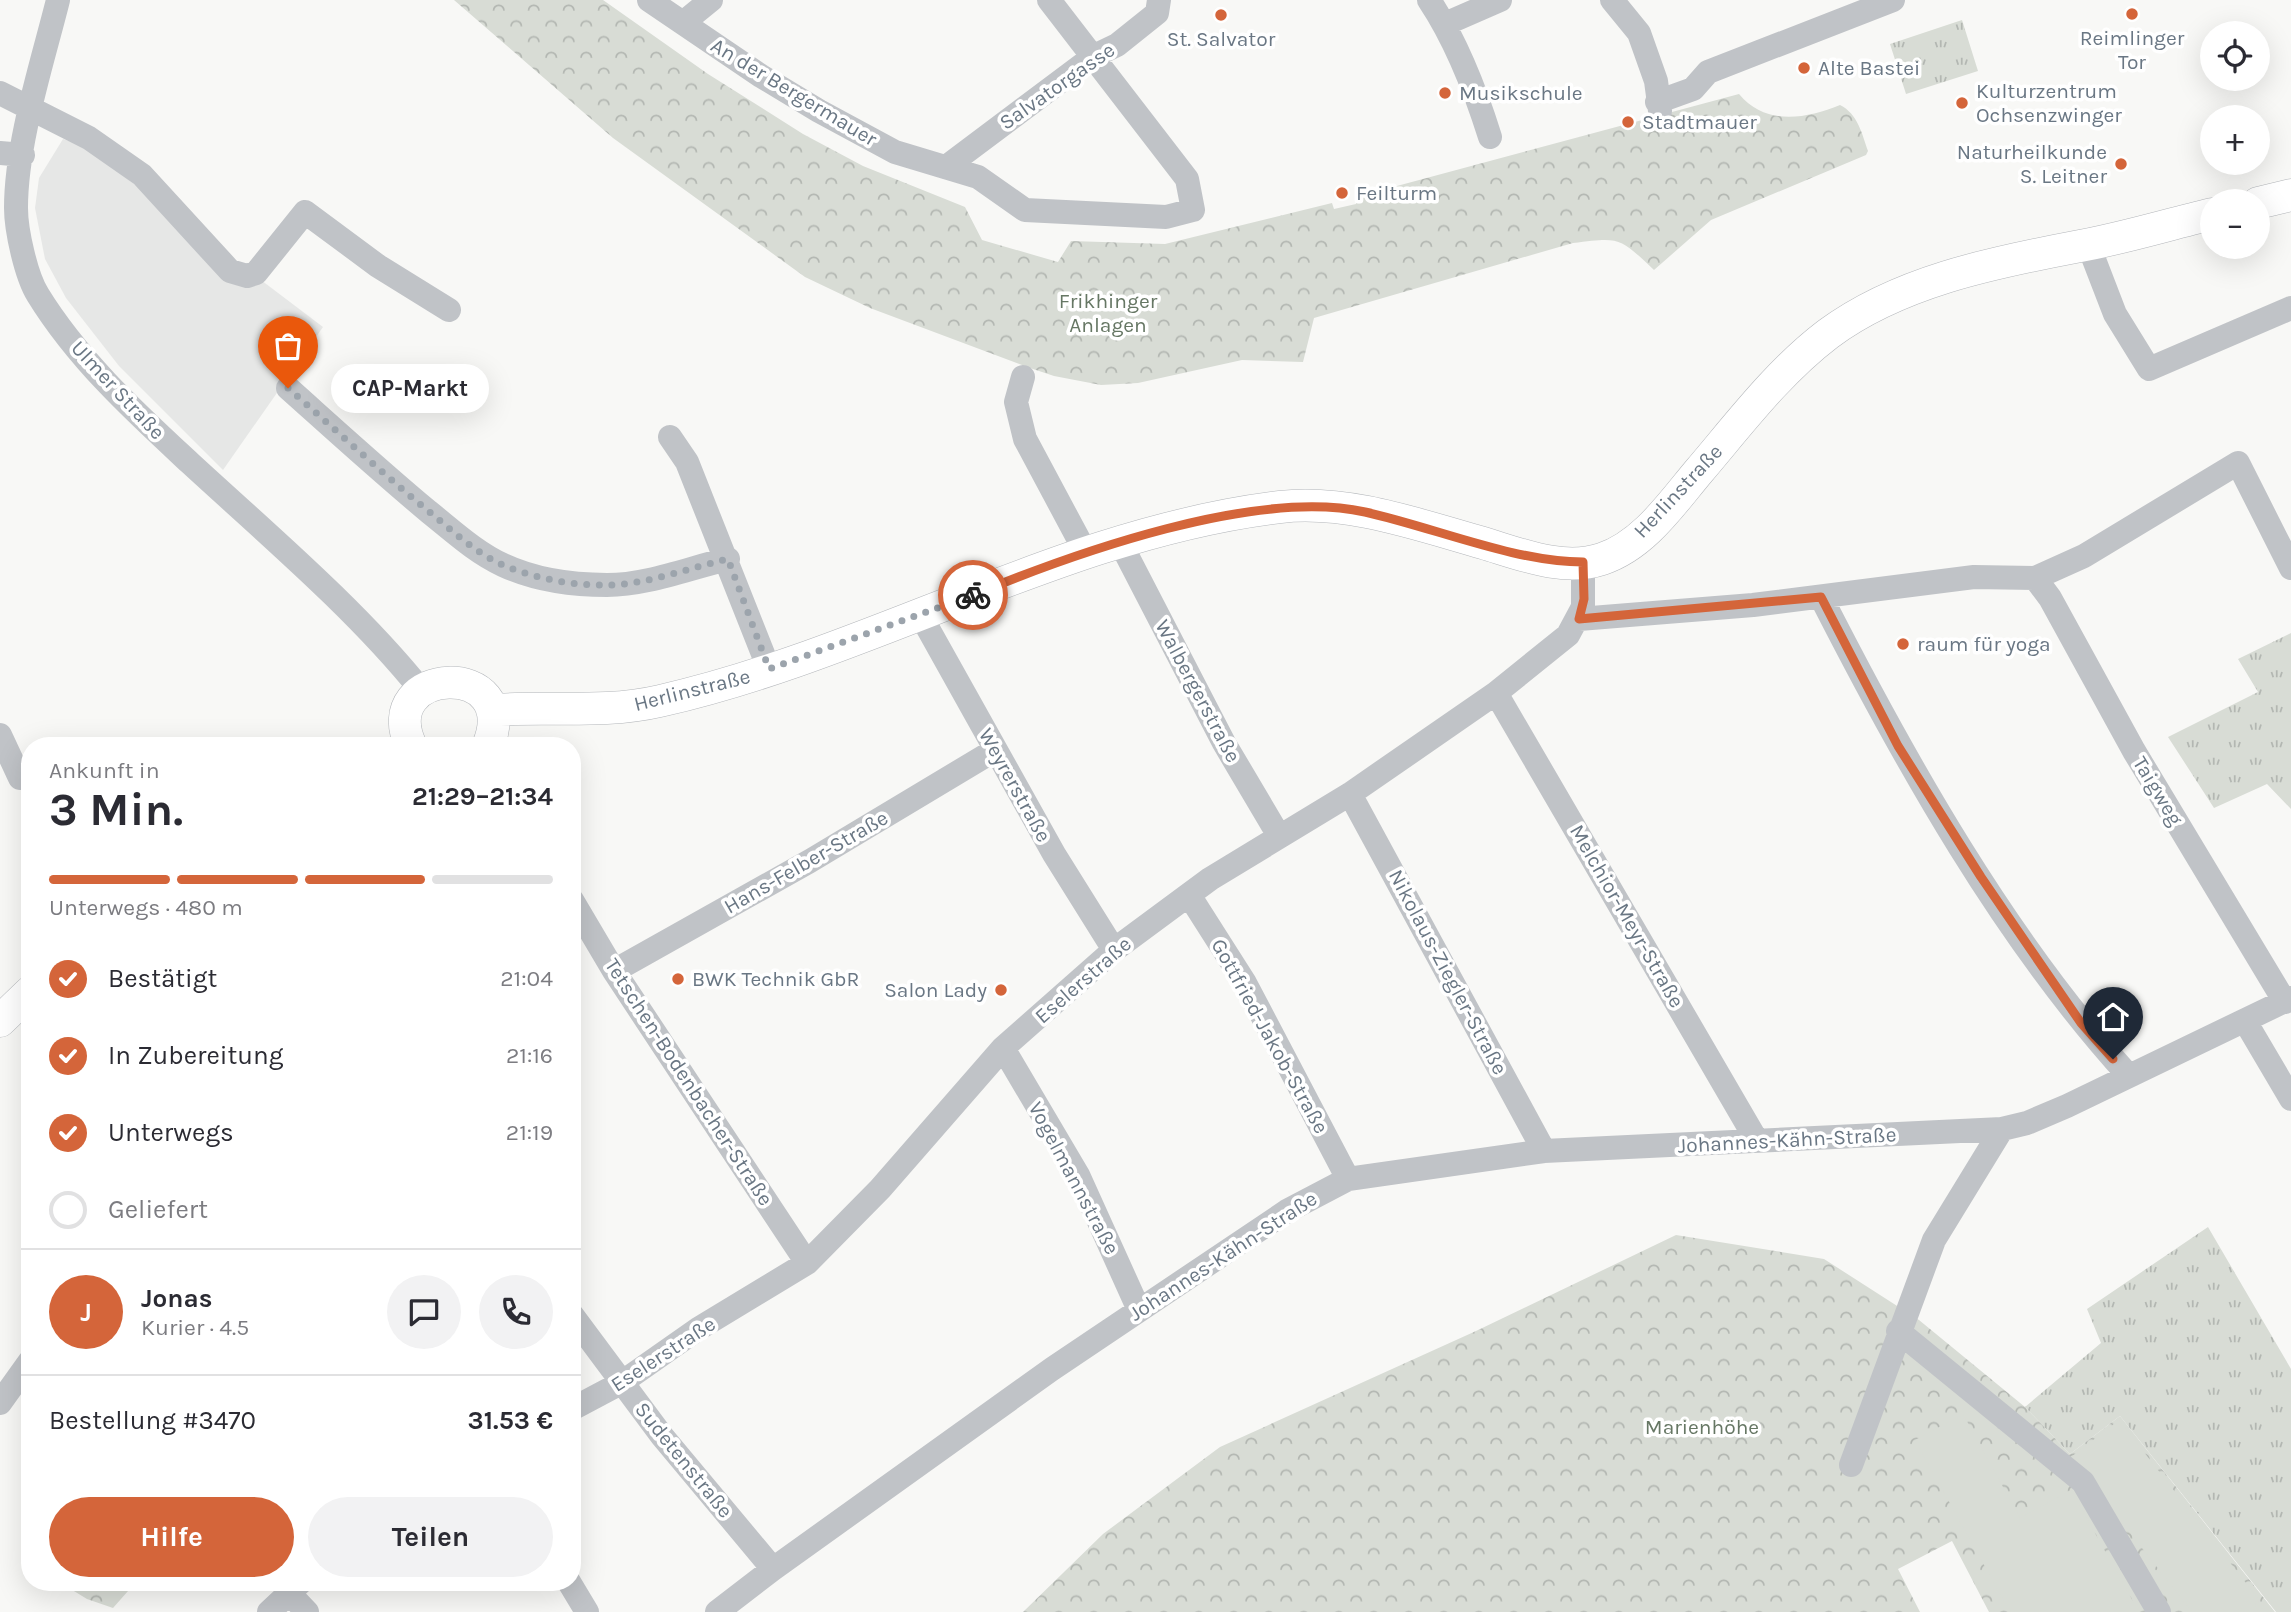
<!DOCTYPE html>
<html lang="de">
<meta charset="utf-8">
<style>
body{margin:0;font-family:Karla,sans-serif;background:#f2f2f3;color:#2b2b33;height:100vh;display:flex;flex-direction:column;font-size:26px;white-space:nowrap}
*{box-sizing:border-box;margin:0}
p{font-size:23px;color:#7c7c81}
.icon{flex:none;width:38px;height:38px;fill:none;stroke:currentColor;stroke-width:2;stroke-linecap:round;stroke-linejoin:round}
.map{position:relative;flex:1;overflow:hidden}
.sheet{position:absolute;left:21px;top:737px;width:560px;height:854px;display:flex;flex-direction:column;background:#fff;border-radius:28px;box-shadow:0 7px 28px #0002}
.sheet>*{flex:none}
.buttons{position:absolute;left:2200px;top:21px;display:grid;gap:14px}
.buttons a{display:grid;place-items:center;width:70px;height:70px;border-radius:50%;background:#fff;box-shadow:0 7px 28px #0002;font-size:35px}
.pin{position:absolute;display:grid;place-items:center;width:60px;height:60px;color:#fff;margin:-72px -30px;border-radius:50% 50% 50% 0;rotate:-45deg;box-shadow:0 0 7px #0007}
.pin .icon{rotate:45deg}
.courier{position:absolute;display:grid;place-items:center;width:70px;height:70px;margin:-35px;border:5px solid #d4653a;border-radius:50%;background:#fff;color:#222;box-shadow:0 2px 9px #0007}
.bubble{position:absolute;height:49px;border-radius:24px;background:#fff;box-shadow:0 7px 28px #0002;font-size:23px;font-weight:700;line-height:49px;text-align:center}
.head em{font-style:normal;font-weight:700}
.head div{display:flex;flex-direction:column-reverse}
.head{display:flex;align-items:center;justify-content:space-between;height:119px;padding:0 28px}
h1{font-size:46px;font-weight:700;line-height:52px}
.bar{display:grid;grid-template-columns:repeat(4,1fr);gap:10px 7px;align-content:center;height:84px;padding:0 28px}
.bar i{height:9px;border-radius:5px;background:#e1e1e2}
.bar .on{background:#d4653a}
.bar p{grid-column:span 4}
.line{display:flex;align-items:center;gap:18px;padding:0 28px;border-top:2px solid #e1e1e2}
.line div{flex:1}
.round{display:grid;place-items:center;flex:none;width:74px;height:74px;border-radius:37px;background:#f2f2f3}
ol{padding:0 28px;list-style:none}
li{display:flex;align-items:center;gap:21px;height:77px}
li p{margin-inline-start:auto}
li .icon{padding:7px;border-radius:50%;background:#d4653a;color:#fff;stroke-width:4}
li:last-child{color:#7c7c81}
li i{width:38px;height:38px;border:4px solid #e1e1e2;border-radius:50%}
.action{display:flex;gap:14px;margin-top:auto;padding:14px 28px}
.action a{flex:1;height:80px;border-radius:42px;background:#d4653a;color:#fff;font-size:28px;font-weight:700;line-height:80px;text-align:center}
.action a+a{background:#f2f2f3;color:#2b2b33}
.map>svg:first-child{display:block}
.built{fill:#e6e7e6}
.grass{fill:url(#grass-tufts)}
.forest{fill:url(#forest-crowns)}
.pitch{fill:#d8dcd5}
.lines{fill:none;stroke-linecap:round;stroke-linejoin:round}
.major-casing{stroke:#b4b7bb;stroke-width:33}
.minor{stroke:#c0c3c7;stroke-width:24}
.major{stroke:#fff;stroke-width:32}
.done{stroke:#9ca4ac;stroke-width:7;stroke-dasharray:0 12.6}
.route{stroke:#d4653a;stroke-width:9}
.poi-dot{fill:#d4653a;stroke:#fff;stroke-width:2.5}
.labels{text-anchor:middle;stroke-width:7;stroke-linejoin:round;paint-order:stroke}
.poi-label{font-size:21px;fill:#6a7784;stroke:#fff;text-anchor:start}
.street-label{font-size:21px;fill:#6a7784;stroke:#fff}
.park-label{font-size:21px;fill:#667764;stroke:#fff}
</style>
<div class="map">
<svg width="2291" height="1612" viewBox="0 0 2291 1612">
<defs>
<pattern id="grass-tufts" width="24" height="20" patternUnits="userSpaceOnUse" patternTransform="scale(1.75)"><rect width="24" height="20" fill="#d8dcd5"/><path d="M3 7l-1-3M5 7V3M7 7l1-3M15 17l-1-3M17 17v-4M19 17l1-3" fill="none" stroke="#b3b7b2"/></pattern>
<pattern id="forest-crowns" width="20" height="18" patternUnits="userSpaceOnUse" patternTransform="scale(1.75)"><rect width="20" height="18" fill="#d8dcd5"/><path d="M2 6a3 3 0 1 1 6 0M12 15a3 3 0 1 1 6 0" fill="none" stroke="#b3b7b2"/></pattern>
</defs>
<rect width="100%" height="100%" fill="#f8f8f6"/>
<!-- built -->
<path class="built" d="M63 139 84 146 323 327 223 470 119 366 66 298 45 259 35 208 39 178Z"/>
<!-- grass -->
<path class="grass" d="M1962 20 1978 71 1906 94 1890 44Z
M2291 633V809L2267 784 2214 808 2168 737 2258 692 2238 659Z
M2208 1227 2291 1369V1612H2276L2120 1416 2070 1454 2025 1407 2101 1343 2087 1309Z"/>
<!-- forest -->
<path class="forest" d="M454 0H603L708 74 803 134 863 166 965 207 982 240 1058 262 1071 241 1165 244 1332 203 1334 209 1356 204V197L1739 94C1766 126 1805 119 1840 105 1858 114 1862 134 1868 151L1866 155 1711 220 1654 270C1619 237 1621 237 1573 243L1314 318 1303 362 1242 360 1138 383 1101 385 1054 376 1030 368 870 308 805 277 613 138Z
M1676 1235 1824 1259 1919 1320 2025 1407 2070 1454 2120 1416 2275 1612H1989L1952 1541 1898 1569 1920 1612H1023L1103 1534 1220 1447 1476 1331Z
M66 1582H136L113 1608 87 1599 64 1585Z"/>
<!-- pitch -->
<path class="pitch" d="M1963 1414 2020 1518 2071 1490 2139 1612H2010L1915 1440Z
M2119 1420 2260 1601 2254 1605 2259 1612H2192L2071 1457Z"/>
<g class="lines">
<defs>
<path id="major" d="M2258 203 2291 195
M492 710C549 706 604 714 660 701 872 653 1063 533 1280 507 1347 499 1419 525 1483 543 1520 554 1563 572 1602 559 1644 545 1672 503 1699 471 1739 424 1778 372 1828 334 1898 282 1991 263 2075 247 2121 239 2166 225 2212 214
M411 746C373 665 524 658 488 746
M0 1021 30 992"/>
</defs>
<!-- major casing -->
<use href="#major" class="major-casing"/>
<!-- minor -->
<path class="minor" d="M58 0C42 64 16 143 16 208 16 230 26 276 38 295 78 360 135 412 190 463 266 533 357 610 421 690
M649 0 761 76 819 111 895 152 978 177 1025 210 1166 217 1193 210 1187 179 1049 0
M1429 0C1457 42 1475 89 1490 137
M1612 0 1639 33 1656 81 1660 111
M684 22 711 0
M1445 24 1500 0
M0 93 89 138 142 175 230 271 247 276 256 273 305 212 378 266 449 310
M1657 102 1693 89 1708 72 1893 0
M0 153 23 155
M946 167 1094 56 1117 45 1157 13 1159 0
M2088 244 2115 314 2149 369 2291 308
M1023 377 1016 402 1025 439 1086 553
M288 388C335 430 381 472 429 512 453 531 475 552 503 565 535 580 572 585 607 585 647 585 689 568 728 559
M670 437 687 462 769 669
M1121 544 1224 743 1279 836
M2035 578 2084 556 2238 463 2291 568
M1821 597C1905 762 2005 940 2129 1076
M921 616 1054 854 1114 950
M1579 619 1753 605 1974 577 2035 578 2050 598 2134 751 2285 1002
M1496 693 1757 1141
M0 735 20 778
M1350 794 1544 1151
M1189 895 1245 983 1348 1179
M572 900 614 971 807 1263
M614 971 810 861 995 750
M2245 1021 2291 1099
M1003 1048 1078 1175 1139 1310
M572 1315 662 1436 773 1569
M1898 1331 2083 1482 2159 1612
M0 1403 30 1361
M572 1409 621 1383 698 1329 807 1263 880 1189 1003 1048 1114 950 1210 879 1350 794 1496 693 1568 635 1583 607V562
M1851 1465 1934 1240 2002 1129
M569 1582 587 1612
M288 1592 307 1612
M269 1612 301 1582
M717 1612 773 1569 1052 1369 1287 1211 1348 1179 1544 1151 2002 1129 2027 1123 2067 1106 2291 998"/>
<!-- major -->
<use href="#major" class="major"/>
</g>
<g class="lines">
<!-- done -->
<path class="done" d="M288 388C336 430 383 474 432 514 455 533 477 554 505 566 538 579 574 586 609 585 648 584 689 568 728 559L769 669 973 595"/>
<!-- route -->
<path class="route" d="M973 595C1075 553 1256 488 1365 512 1433 527 1515 562 1583 562L1584 599 1579 619 1821 597 1898 746 1981 877 2081 1023 2113 1059"/>
</g>
<!-- markers -->
<g class="poi-dot">
<circle cx="2132" cy="14" r="7"/>
<circle cx="1221" cy="15" r="7"/>
<circle cx="1804" cy="68" r="7"/>
<circle cx="1445" cy="93" r="7"/>
<circle cx="1962" cy="103" r="7"/>
<circle cx="1628" cy="122" r="7"/>
<circle cx="2121" cy="164" r="7"/>
<circle cx="1342" cy="193" r="7"/>
<circle cx="1903" cy="644" r="7"/>
<circle cx="678" cy="979" r="7"/>
<circle cx="1001" cy="990" r="7"/>
</g>
<g class="labels">
<!-- poi labels -->
<g class="poi-label">
<text x="2132" y="45" text-anchor="middle">Reimlinger<tspan x="2132" dy="24">Tor</tspan></text>
<text x="1221" y="46" text-anchor="middle">St. Salvator</text>
<text x="1818" y="75">Alte Bastei</text>
<text x="1976" y="98">Kulturzentrum<tspan x="1976" dy="24">Ochsenzwinger</tspan></text>
<text x="1459" y="100">Musikschule</text>
<text x="1642" y="129">Stadtmauer</text>
<text x="2107" y="159" text-anchor="end">Naturheilkunde<tspan x="2107" dy="24">S. Leitner</tspan></text>
<text x="1356" y="200">Feilturm</text>
<text x="1917" y="651">raum für yoga</text>
<text x="692" y="986">BWK Technik GbR</text>
<text x="987" y="997" text-anchor="end">Salon Lady</text>
</g>
<!-- street labels -->
<g class="street-label">
<text transform="translate(1057 86) rotate(-35)" y="7">Salvatorgasse</text>
<text transform="translate(794 92) rotate(31)" y="7">An der Bergermauer</text>
<text transform="translate(118 390) rotate(47)" y="7">Ulmer Straße</text>
<text transform="translate(1678 491) rotate(-47)" y="7">Herlinstraße</text>
<text transform="translate(692 690) rotate(-14)" y="7">Herlinstraße</text>
<text transform="translate(1198 691) rotate(62)" y="7">Walbergerstraße</text>
<text transform="translate(1015 785) rotate(61)" y="7">Weyrerstraße</text>
<text transform="translate(2158 791) rotate(59)" y="7">Taigweg</text>
<text transform="translate(806 862) rotate(-30)" y="7">Hans-Felber-Straße</text>
<text transform="translate(1627 916) rotate(60)" y="7">Melchior-Meyr-Straße</text>
<text transform="translate(1448 972) rotate(62)" y="7">Nikolaus-Ziegler-Straße</text>
<text transform="translate(1083 980) rotate(-41)" y="7">Eselerstraße</text>
<text transform="translate(1270 1036) rotate(61)" y="7">Gottfried-Jakob-Straße</text>
<text transform="translate(689 1082) rotate(57)" y="7">Tetschen-Bodenbacher-Straße</text>
<text transform="translate(1787 1140) rotate(-3)" y="7">Johannes-Kähn-Straße</text>
<text transform="translate(1074 1178) rotate(62)" y="7">Vogelmannstraße</text>
<text transform="translate(1223 1256) rotate(-33)" y="7">Johannes-Kähn-Straße</text>
<text transform="translate(663 1354) rotate(-33)" y="7">Eselerstraße</text>
<text transform="translate(684 1460) rotate(51)" y="7">Sudetenstraße</text>
</g>
<!-- park labels -->
<g class="park-label">
<text x="1108" y="308">Frikhinger<tspan x="1108" dy="24">Anlagen</tspan></text>
<text x="1702" y="1434">Marienhöhe</text>
</g>
</g>
</svg>
<div class="buttons">
<a><svg class="icon" aria-label="locate" viewBox="0 0 24 24"><circle cx="12" cy="12" r="6"/><path d="M12 2v4M12 18v4M2 12h4M18 12h4"/></svg></a>
<a>+</a>
<a>−</a>
</div>
<div class="pin" style="left:288px;top:388px;background:#ea580c"><svg class="icon" aria-label="bag" viewBox="0 0 24 24"><path d="M5 8h14l-1 12H6zM9 8a3 3 0 0 1 6 0"/></svg></div>
<div class="pin" style="left:2113px;top:1059px;background:#1f2937"><svg class="icon" aria-label="home" viewBox="0 0 24 24"><path d="M3 11l9-7 9 7M6 9v11h12V9"/></svg></div>
<div class="courier" style="left:973px;top:595px"><svg class="icon" aria-label="bike" viewBox="0 0 24 24"><circle cx="6" cy="16" r="4"/><circle cx="18" cy="16" r="4"/><path d="M6 16l4-8h5l3 8M10 8l3 8H6M13 5h3"/></svg></div>
<div class="bubble" style="left:331px;top:364px;width:158px">CAP-Markt</div>
<section class="sheet">
<div class="head"><div><h1>3 Min.</h1><p>Ankunft in</p></div><em>21:29–21:34</em></div>
<div class="bar"><i class="on"></i><i class="on"></i><i class="on"></i><i></i><p>Unterwegs · 480 m</p></div>
<ol>
<li><svg class="icon" aria-label="check" viewBox="0 0 24 24"><path d="M5 12l5 5 9-10"/></svg>Bestätigt<p>21:04</p></li>
<li><svg class="icon" aria-label="check" viewBox="0 0 24 24"><path d="M5 12l5 5 9-10"/></svg>In Zubereitung<p>21:16</p></li>
<li><svg class="icon" aria-label="check" viewBox="0 0 24 24"><path d="M5 12l5 5 9-10"/></svg>Unterwegs<p>21:19</p></li>
<li><i></i>Geliefert</li>
</ol>
<div class="line" style="height:126px"><b class="round" style="background:#d4653a;color:#fff">J</b><div><b>Jonas</b><p>Kurier · 4.5</p></div><a class="round"><svg class="icon" aria-label="chat" viewBox="0 0 24 24"><path d="M4 5h16v11H9l-5 4z"/></svg></a><a class="round"><svg class="icon" aria-label="phone" viewBox="0 0 24 24"><path d="M5 4h4l2 5-3 2q2 4 5 5l2-3 5 2v4C11 20 4 13 5 4z"/></svg></a></div>
<div class="line" style="height:91px"><div>Bestellung #3470</div><b>31.53 €</b></div>
<div class="action"><a>Hilfe</a><a>Teilen</a></div>
</section>
</div>
